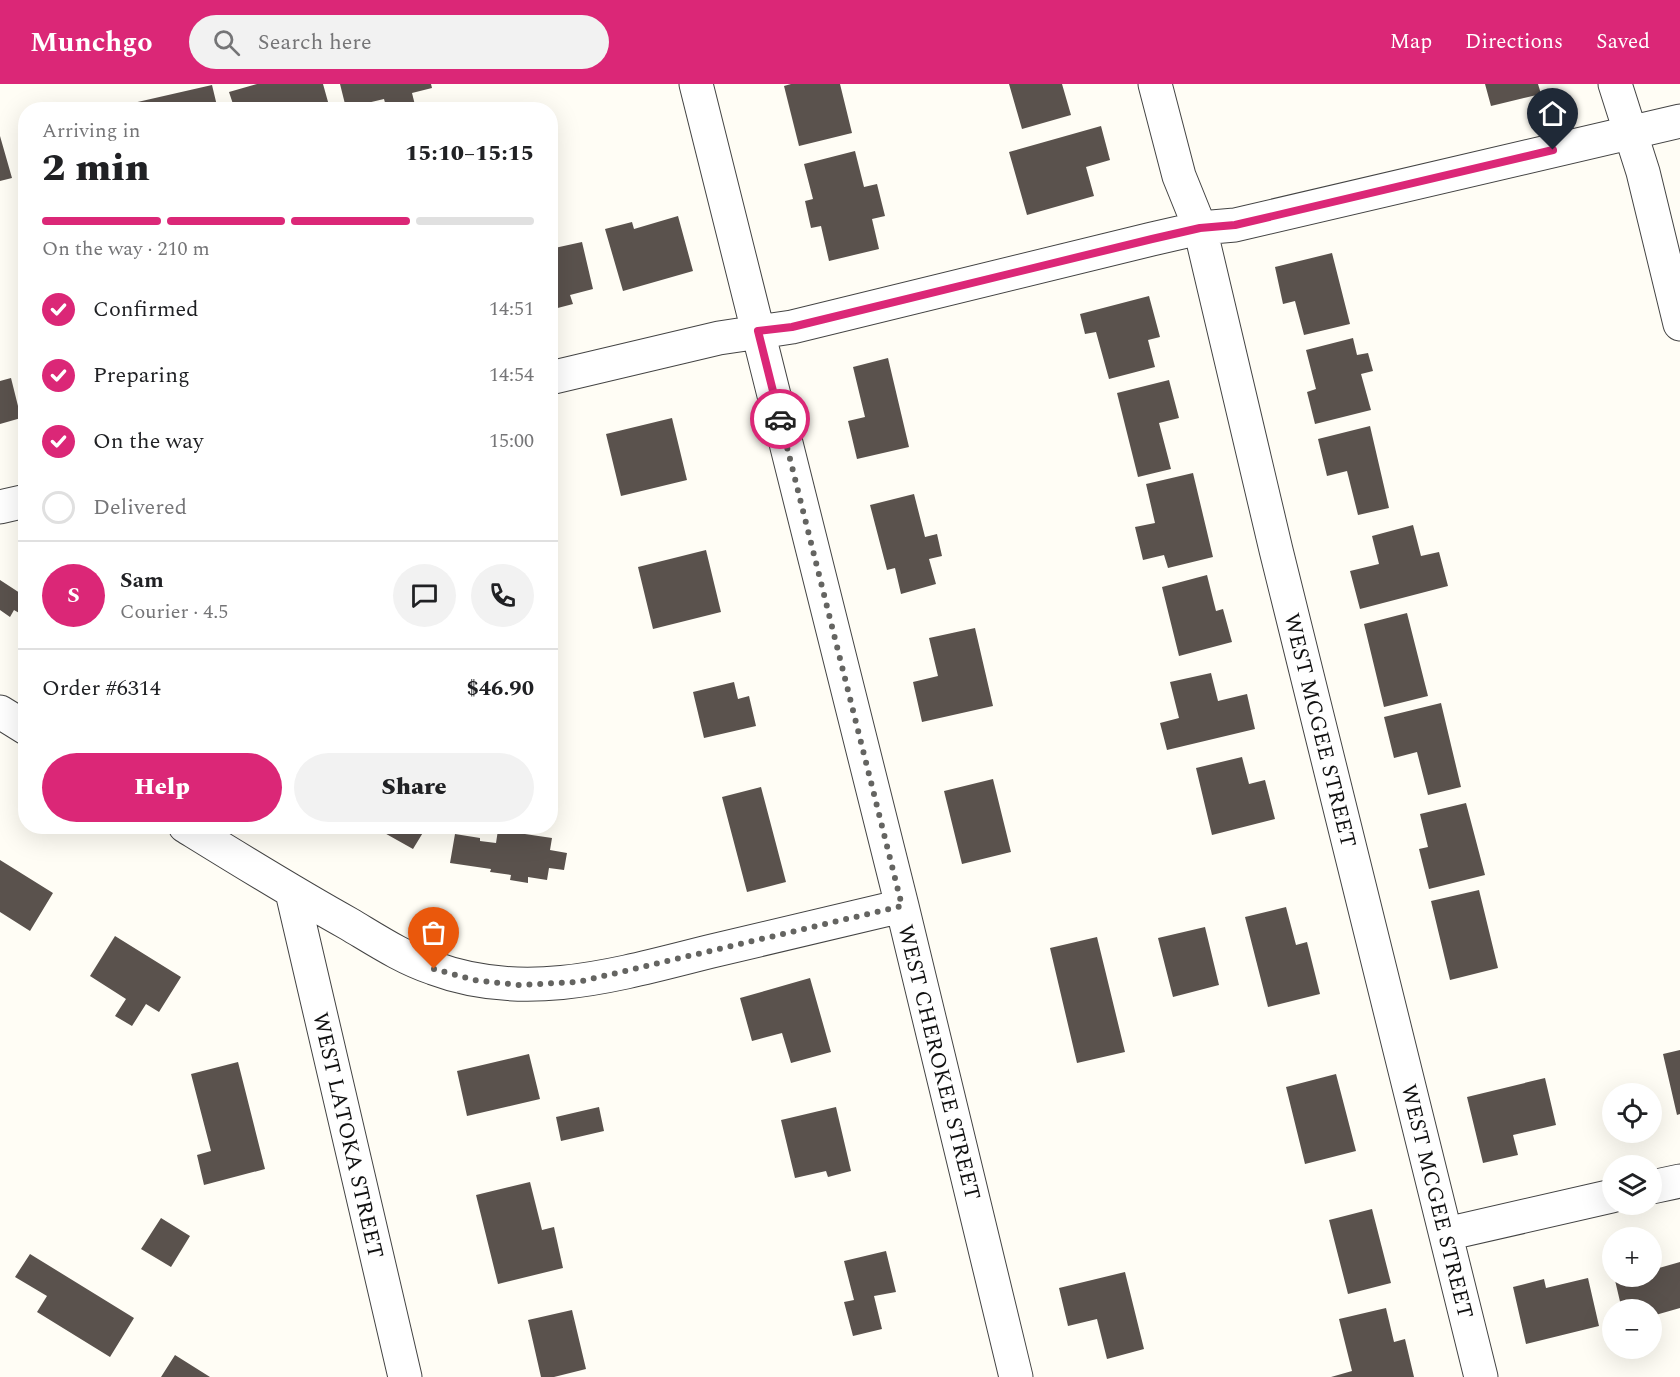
<!DOCTYPE html>
<meta charset="utf-8">
<style>
body{margin:0;font-family:Spectral,serif;background:#f2f2f2;color:#202124;height:100vh;display:flex;flex-direction:column;font-size:22px;white-space:nowrap}
*{box-sizing:border-box;margin:0}
p{font-size:20px;color:#757577}
.icon{flex:none;width:33px;height:33px;fill:none;stroke:currentColor;stroke-width:2;stroke-linecap:round;stroke-linejoin:round}
.map{position:relative;flex:1;overflow:hidden}
.drawer{position:absolute;left:18px;top:18px;width:540px;height:732px;display:flex;flex-direction:column;background:#fff;border-radius:24px;box-shadow:0 6px 24px #0002}
.drawer>*{flex:none}
.buttons{position:absolute;left:1602px;top:999px;display:grid;gap:12px}
.buttons a{display:grid;place-items:center;width:60px;height:60px;border-radius:50%;background:#fff;box-shadow:0 6px 24px #0002;font-size:30px}
.pin{position:absolute;display:grid;place-items:center;width:51px;height:51px;color:#fff;margin:-62px -26px;border-radius:50% 50% 50% 0;rotate:-45deg;box-shadow:0 0 6px #0007}
.pin .icon{rotate:45deg}
.courier{position:absolute;display:grid;place-items:center;width:60px;height:60px;margin:-30px;border:4px solid #db2777;border-radius:50%;background:#fff;color:#222;box-shadow:0 2px 8px #0007}
.summary em{font-style:normal;font-weight:800}
.summary div{display:flex;flex-direction:column-reverse}
.summary{display:flex;align-items:center;justify-content:space-between;height:102px;padding:0 24px}
h1{font-size:39px;font-weight:800;line-height:45px}
.bar{display:grid;grid-template-columns:repeat(4,1fr);gap:9px 6px;align-content:center;height:72px;padding:0 24px}
.bar i{height:8px;border-radius:4px;background:#e0e0e0}
.bar .on{background:#db2777}
.bar p{grid-column:span 4}
.line{display:flex;align-items:center;gap:15px;padding:0 24px;border-top:2px solid #e0e0e0}
.line div{flex:1}
.round{display:grid;place-items:center;flex:none;width:63px;height:63px;border-radius:32px;background:#f2f2f2}
ol{padding:0 24px;list-style:none}
li{display:flex;align-items:center;gap:18px;height:66px}
li p{margin-inline-start:auto}
li .icon{padding:6px;border-radius:50%;background:#db2777;color:#fff;stroke-width:4}
li:last-child{color:#757577}
li i{width:33px;height:33px;border:3px solid #e0e0e0;border-radius:50%}
.primary-button{display:flex;gap:12px;margin-top:auto;padding:12px 24px}
.primary-button a{flex:1;height:69px;border-radius:36px;background:#db2777;color:#fff;font-size:24px;font-weight:800;line-height:69px;text-align:center}
.primary-button a+a{background:#f2f2f2;color:#202124}
header{display:flex;align-items:center;gap:36px;box-sizing:border-box;height:84px;padding:0 30px;background:#db2777;color:#fff}
header strong{font-size:28px}
nav{display:flex;gap:33px;margin-inline-start:auto;font-size:21px}
.search{width:420px;height:54px;background:#f2f2f2;display:flex;align-items:center;gap:15px;box-sizing:border-box;padding:0 21px;border-radius:33px;color:#757577;font-size:22px}
.map>svg:first-child{display:block}
.building{fill:#5a524d}
.lines{fill:none;stroke-linecap:round;stroke-linejoin:round}
.street-casing{stroke:#444;stroke-width:35}
.street{stroke:#fff;stroke-width:33}
.done{stroke:#646461;stroke-width:6;stroke-dasharray:0 10.8}
.route{stroke:#db2777;stroke-width:8}
.labels{text-anchor:middle;stroke-width:6;stroke-linejoin:round;paint-order:stroke}
.street-label{font-size:22px;fill:#111;stroke:#fff}
</style>
<header>
<strong>Munchgo</strong>
<div class="search"><svg class="icon" aria-label="search" viewBox="0 0 24 24"><circle cx="10" cy="10" r="6"/><path d="M15 15l6 6"/></svg>Search here</div>
<nav><a>Map</a><a>Directions</a><a>Saved</a></nav>
</header>
<div class="map">
<svg width="1680" height="1293" viewBox="0 0 1680 1293">
<rect width="100%" height="100%" fill="#fffdf5"/>
<!-- building -->
<path class="building" d="M257 0H323L330 25 235 26 229 8Z
M340 0H431L432 4 412 9 415 21 398 26H387L384 15 346 24Z
M791 0H840L852 49 799 62 784 2Z
M1009 0H1062L1071 31 1022 45Z
M1485 0H1538L1541 10 1491 22Z
M212 1 218 26H121L120 22Z
M1101 42 1110 76 1086 83 1094 112 1027 131 1009 68Z
M26 45V73H25L18 47Z
M0 52 12 94 0 97Z
M855 67 864 103 877 100 885 132 872 135 879 165 829 177 821 142 811 144 805 117 813 115 804 80Z
M678 132 693 187 623 207 605 145 632 138 634 145Z
M582 158 593 205 570 211 573 220 550 226V165Z
M1332 169 1350 240 1304 251 1295 217 1283 220 1275 183Z
M1149 212 1160 253 1148 256 1155 283 1109 295 1096 248 1085 250 1080 230Z
M1353 254 1357 271 1368 269 1373 287 1361 290 1371 326 1315 340 1307 308 1316 305 1306 266Z
M888 274 909 363 857 375 848 337 865 333 853 283Z
M11 294 21 334 0 340V297Z
M1169 296 1179 334 1159 339 1171 385 1138 393 1117 309Z
M672 334 687 396 621 412 606 350Z
M1370 342 1389 424 1358 431 1347 387 1327 392 1318 355Z
M1193 389 1213 473 1168 484 1164 471 1143 476 1135 443 1155 439 1146 400Z
M914 410 925 453 937 450 942 472 929 475 936 500 901 510 895 484 887 486 870 421Z
M1413 441 1421 472 1439 468 1448 502 1360 525 1350 487 1379 480 1372 452Z
M706 466 721 528 653 545 638 483Z
M1207 491 1216 527 1223 525 1232 558 1179 572 1162 503Z
M0 496 23 511 26 507V533L14 526 10 533 0 526Z
M1407 529 1428 612 1384 623 1364 540Z
M975 544 993 622 922 638 913 598 938 592 929 554Z
M1211 589 1218 617 1247 610 1255 645 1167 666 1160 639 1179 634 1170 598Z
M734 598 738 615 749 612 756 642 704 654 693 608Z
M1441 619 1461 703 1428 711 1417 668 1394 674 1384 633Z
M1242 673 1249 700 1265 696 1275 735 1212 751 1196 684Z
M993 695 1011 768 962 780 944 707Z
M761 703 786 798 747 808 722 713Z
M1466 719 1485 791 1429 805 1419 765 1428 763 1420 730Z
M372 742H427L413 765Z
M498 746 552 754 550 766 567 769 564 786 549 784 547 796 528 793V799L510 796 511 791 490 788 491 785 450 779 455 750 480 754V757L496 759Z
M0 776 53 809 30 847 0 828Z
M1479 806 1498 884 1450 896 1431 817Z
M1286 823 1296 861 1307 858 1320 910 1268 923 1245 833Z
M1205 843 1219 901 1173 913 1158 854Z
M115 852 181 893 159 928 146 920 132 942 115 932 126 915 90 892Z
M1097 853 1125 968 1077 979 1050 864Z
M810 894 831 968 791 979 782 949 752 957 740 914Z
M1680 966V1030L1677 1031 1663 970Z
M529 970 540 1015 467 1032 457 987Z
M238 978 265 1085 204 1101 197 1071 211 1067 191 990Z
M1336 990 1356 1067 1305 1080 1286 1003Z
M1545 994 1556 1041 1513 1051 1518 1071 1483 1079 1467 1013Z
M599 1023 604 1047 561 1057 556 1033Z
M836 1023 851 1087 828 1093 826 1087 795 1094 781 1036Z
M530 1098 542 1146 554 1143 563 1184 498 1200 476 1111Z
M1372 1125 1391 1199 1348 1210 1329 1136Z
M161 1134 190 1152 171 1183 141 1165Z
M886 1167 896 1208 874 1212 882 1245 853 1252 844 1218 854 1216 844 1177Z
M30 1170 134 1234 110 1273 37 1228 47 1212 15 1193Z
M1680 1178V1224L1652 1232V1226H1622L1614 1192H1652V1186Z
M1125 1188 1144 1265 1107 1275 1097 1235 1068 1242 1059 1204Z
M1588 1194 1599 1242 1526 1260 1513 1203 1544 1195 1546 1204Z
M1386 1224 1394 1258 1405 1255 1414 1293H1331L1352 1287 1339 1235Z
M572 1226 586 1285 554 1293H541L528 1236Z
M175 1271 210 1293H161Z"/>
<g class="lines">
<defs>
<path id="street" d="M696 0 902 822 1016 1293
M1155 0 1179 92 1200 144 1276 466 1481 1293
M1615 0 1643 88 1680 240
M550 294 719 254 792 243 1152 155 1200 144 1235 141 1680 37
M0 423 26 417
M0 628 26 644
M185 742C240 776 293 809 349 840 376 856 403 874 433 884 526 919 620 890 712 867 776 852 839 837 902 822
M292 808 405 1293
M1652 1103 1680 1097
M1446 1150 1612 1112"/>
</defs>
<!-- street casing -->
<use href="#street" class="street-casing"/>
<!-- street -->
<use href="#street" class="street"/>
</g>
<g class="lines">
<!-- done -->
<path class="done" d="M434 885 474 896 518 901 578 898 902 822 780 335"/>
<!-- route -->
<path class="route" d="M780 335 758 247 792 243 1152 155 1200 144 1235 141 1553 66"/>
</g>
<g class="labels">
<!-- street labels -->
<g class="street-label">
<text transform="translate(1321 646) rotate(76)" y="8">WEST MCGEE STREET</text>
<text transform="translate(940 978) rotate(76)" y="8">WEST CHEROKEE STREET</text>
<text transform="translate(349 1051) rotate(77)" y="8">WEST LATOKA STREET</text>
<text transform="translate(1438 1117) rotate(76)" y="8">WEST MCGEE STREET</text>
</g>
</g>
</svg>
<div class="buttons">
<a><svg class="icon" aria-label="locate" viewBox="0 0 24 24"><circle cx="12" cy="12" r="6"/><path d="M12 2v4M12 18v4M2 12h4M18 12h4"/></svg></a>
<a><svg class="icon" aria-label="layers" viewBox="0 0 24 24"><path d="M12 4l9 5-9 5-9-5zM3 14l9 5 9-5"/></svg></a>
<a>+</a>
<a>−</a>
</div>
<div class="pin" style="left:434px;top:885px;background:#ea580c"><svg class="icon" aria-label="bag" viewBox="0 0 24 24"><path d="M5 8h14l-1 12H6zM9 8a3 3 0 0 1 6 0"/></svg></div>
<div class="pin" style="left:1553px;top:66px;background:#1f2937"><svg class="icon" aria-label="home" viewBox="0 0 24 24"><path d="M3 11l9-7 9 7M6 9v11h12V9"/></svg></div>
<div class="courier" style="left:780px;top:335px"><svg class="icon" aria-label="car" viewBox="0 0 24 24"><path d="M5 17H2v-5l4-1 3-4h7l3 4 3 1v5h-3M9 17h6M6 11h13"/><circle cx="7" cy="17" r="2"/><circle cx="17" cy="17" r="2"/></svg></div>
<section class="drawer">
<div class="summary"><div><h1>2 min</h1><p>Arriving in</p></div><em>15:10–15:15</em></div>
<div class="bar"><i class="on"></i><i class="on"></i><i class="on"></i><i></i><p>On the way · 210 m</p></div>
<ol>
<li><svg class="icon" aria-label="check" viewBox="0 0 24 24"><path d="M5 12l5 5 9-10"/></svg>Confirmed<p>14:51</p></li>
<li><svg class="icon" aria-label="check" viewBox="0 0 24 24"><path d="M5 12l5 5 9-10"/></svg>Preparing<p>14:54</p></li>
<li><svg class="icon" aria-label="check" viewBox="0 0 24 24"><path d="M5 12l5 5 9-10"/></svg>On the way<p>15:00</p></li>
<li><i></i>Delivered</li>
</ol>
<div class="line" style="height:108px"><b class="round" style="background:#db2777;color:#fff">S</b><div><b>Sam</b><p>Courier · 4.5</p></div><a class="round"><svg class="icon" aria-label="chat" viewBox="0 0 24 24"><path d="M4 5h16v11H9l-5 4z"/></svg></a><a class="round"><svg class="icon" aria-label="phone" viewBox="0 0 24 24"><path d="M5 4h4l2 5-3 2q2 4 5 5l2-3 5 2v4C11 20 4 13 5 4z"/></svg></a></div>
<div class="line" style="height:78px"><div>Order #6314</div><b>$46.90</b></div>
<div class="primary-button"><a>Help</a><a>Share</a></div>
</section>
</div>
